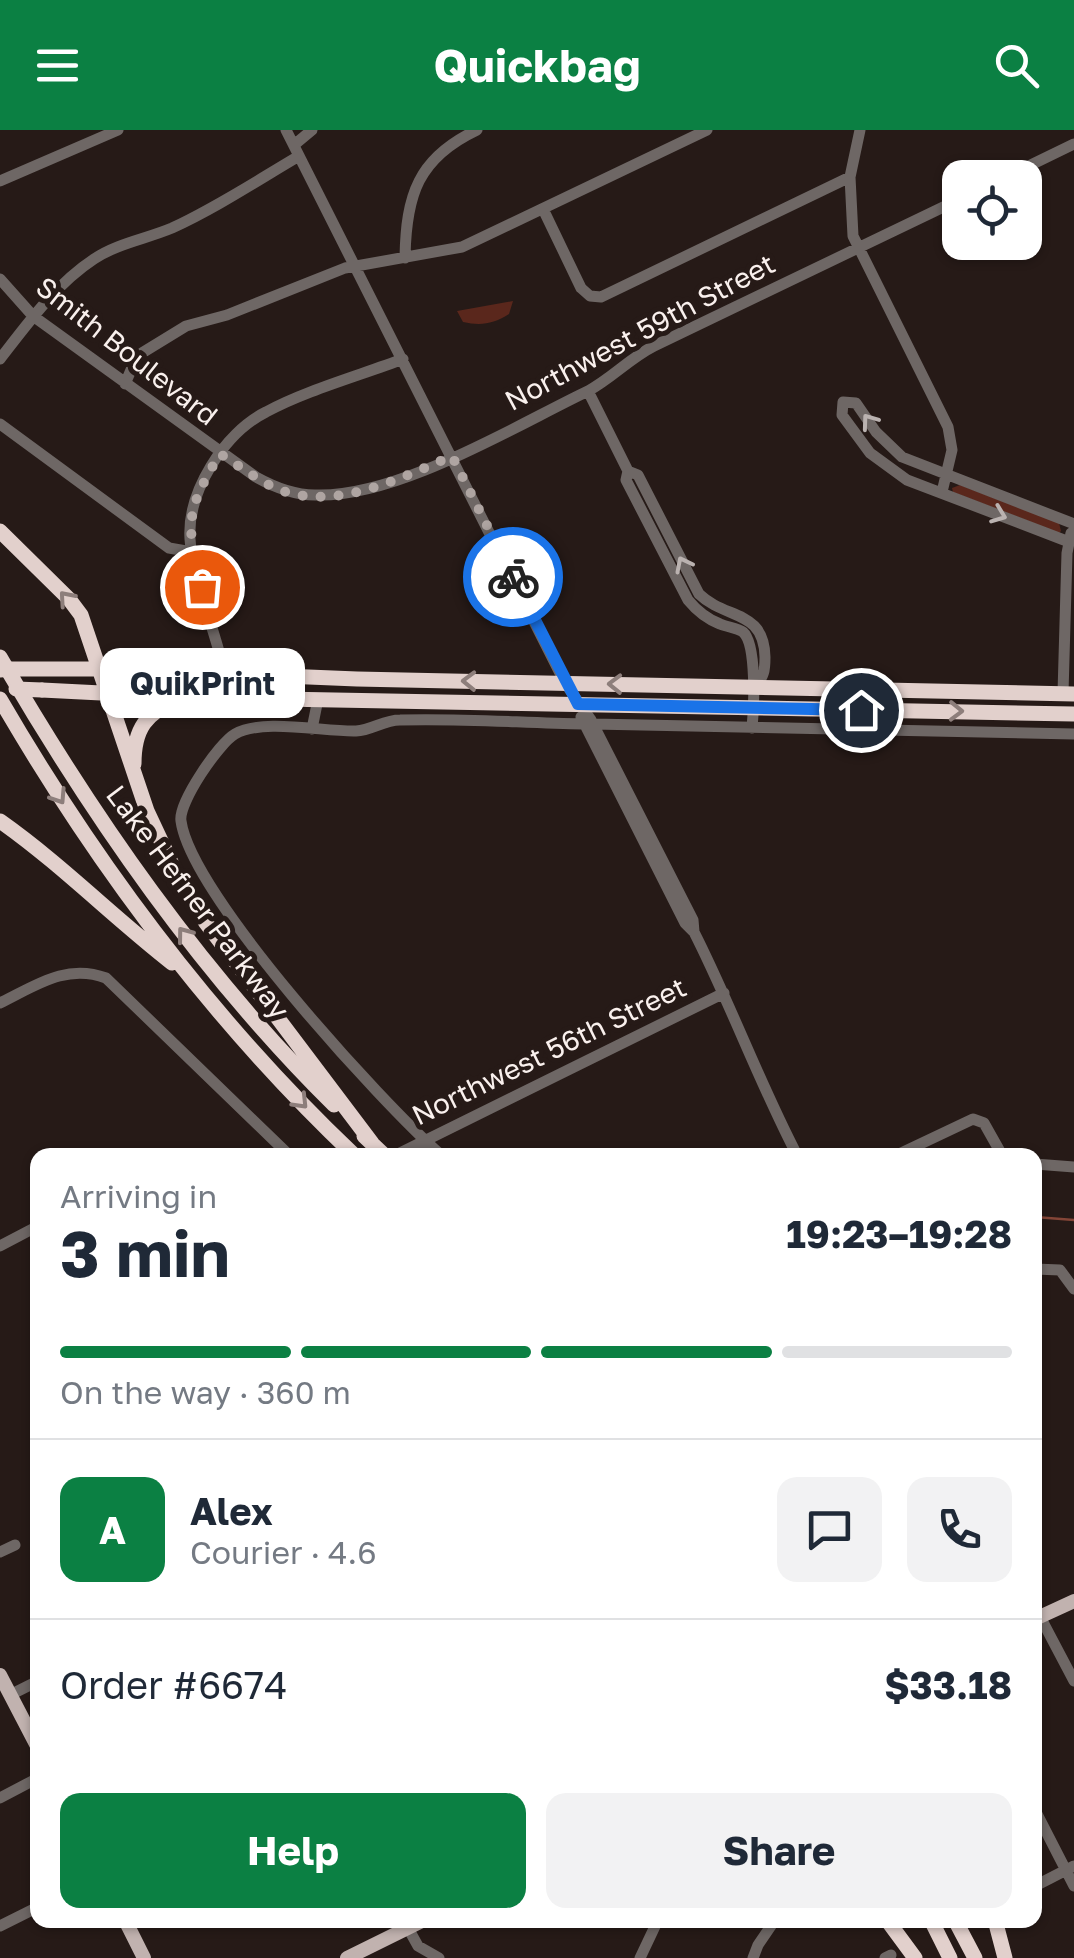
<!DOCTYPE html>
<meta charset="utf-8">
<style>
body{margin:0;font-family:"Golos Text",sans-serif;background:#f2f2f3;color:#1f2937;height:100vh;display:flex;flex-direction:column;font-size:38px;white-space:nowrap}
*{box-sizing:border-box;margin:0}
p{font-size:32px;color:#747a83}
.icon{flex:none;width:55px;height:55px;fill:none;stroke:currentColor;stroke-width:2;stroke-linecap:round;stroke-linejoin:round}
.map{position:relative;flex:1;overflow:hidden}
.panel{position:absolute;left:30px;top:1018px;width:1012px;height:780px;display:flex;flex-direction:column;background:#fff;border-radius:20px;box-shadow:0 2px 8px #0004}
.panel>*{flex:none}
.controls{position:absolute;left:942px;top:30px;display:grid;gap:20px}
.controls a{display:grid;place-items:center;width:100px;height:100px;border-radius:20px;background:#fff;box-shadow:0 2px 8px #0004;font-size:50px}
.pin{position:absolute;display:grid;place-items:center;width:85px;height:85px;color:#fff;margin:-42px;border:5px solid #fff;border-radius:50%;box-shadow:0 2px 10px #0007}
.courier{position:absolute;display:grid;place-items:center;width:100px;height:100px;margin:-50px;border:8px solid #1a73e8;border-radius:50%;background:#fff;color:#222;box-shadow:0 2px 12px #0007}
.bubble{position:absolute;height:70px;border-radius:20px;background:#fff;box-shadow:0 2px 8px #0004;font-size:32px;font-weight:700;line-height:70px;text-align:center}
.summary em{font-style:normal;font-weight:700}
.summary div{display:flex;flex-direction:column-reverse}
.summary{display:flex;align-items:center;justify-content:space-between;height:170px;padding:0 30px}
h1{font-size:65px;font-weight:700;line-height:75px}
.bar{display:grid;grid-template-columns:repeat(4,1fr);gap:15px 10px;align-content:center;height:120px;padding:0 30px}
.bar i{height:12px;border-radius:8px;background:#e0e1e3}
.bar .active{background:#0b8043}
.bar p{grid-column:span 4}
.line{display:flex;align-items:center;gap:25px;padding:0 30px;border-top:2px solid #e0e1e3}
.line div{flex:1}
.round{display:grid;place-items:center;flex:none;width:105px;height:105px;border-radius:20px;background:#f2f2f3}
.action{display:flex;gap:20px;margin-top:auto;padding:20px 30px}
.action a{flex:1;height:115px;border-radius:20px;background:#0b8043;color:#fff;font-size:40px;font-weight:700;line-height:115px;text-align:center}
.action a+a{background:#f2f2f3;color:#1f2937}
header{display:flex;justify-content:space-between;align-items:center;height:130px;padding:0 30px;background:#0b8043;color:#fff;font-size:45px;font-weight:700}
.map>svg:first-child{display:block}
.green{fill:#5a271c}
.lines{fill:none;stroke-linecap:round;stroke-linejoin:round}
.stream{stroke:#844537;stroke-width:2.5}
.minor{stroke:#6e6765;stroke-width:11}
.major{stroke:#c1b2af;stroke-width:14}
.highway{stroke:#e2d0cc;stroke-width:15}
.highway-bridge{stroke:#e2d0cc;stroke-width:15}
.oneway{stroke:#bab2b0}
.oneway2{stroke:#8d7e7b}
.done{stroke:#afa5a2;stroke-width:10;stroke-dasharray:0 18}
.route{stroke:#1a73e8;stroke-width:12}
.labels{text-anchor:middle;stroke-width:10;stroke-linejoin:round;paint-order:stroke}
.street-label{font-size:28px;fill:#f9f0ed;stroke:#261a17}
</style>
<header><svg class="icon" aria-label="menu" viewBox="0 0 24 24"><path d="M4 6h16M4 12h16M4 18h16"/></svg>Quickbag<svg class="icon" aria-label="search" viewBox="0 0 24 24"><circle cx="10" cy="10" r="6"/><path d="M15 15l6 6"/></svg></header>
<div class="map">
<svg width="1074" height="1828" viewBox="0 0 1074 1828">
<rect width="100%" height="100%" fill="#261a17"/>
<!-- green -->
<path class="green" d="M513 171 509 184C493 194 481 196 463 192L457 181Z
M960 355 1059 393 1061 401 1059 403 953 362 952 358Z"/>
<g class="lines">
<!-- stream -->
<path class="stream" d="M1035 1087 1074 1090"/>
<!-- minor -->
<path class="minor" d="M286 0 565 553 591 590 693 790 694 802C731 875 759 952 797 1025
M860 0 850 47 853 106 948 297 952 320 942 362
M294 15 312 0
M1004 48 1074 14
M0 51 118 0
M543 79 581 158 590 166 601 167 850 47
M405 128C406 65 418 28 477 0
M0 149 33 186 256 347C274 357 293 365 315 365 397 368 513 297 588 261 612 248 630 228 654 216L960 69
M0 229C28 193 56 154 94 129 118 113 146 109 172 98 216 78 258 50 299 26
M125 254 137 226 186 196 227 185 345 138 462 117 707 0
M588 261 628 341 626 350 688 470C697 481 707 489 720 494 727 497 738 498 743 502 757 514 754 579 752 598
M0 294 169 418 192 422
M628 341 638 345 699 464C726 490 764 479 765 527 765 541 764 546 755 557
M1074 394 902 327 876 302 856 273 843 272 842 285 870 323 907 350 1064 410H1074
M221 544V529C212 493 192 444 190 409 187 362 224 303 266 282 304 261 361 245 403 229
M1063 563 1067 423 1071 403
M581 587 685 793 694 802
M593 594 1074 604
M312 599 318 569
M0 873C35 856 66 833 106 848L289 1025
M396 1025 724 863
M441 1025C382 973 191 765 181 691 178 673 219 613 235 604 263 588 324 602 356 601 372 600 384 590 400 590 461 588 522 593 583 594
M897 1025 973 989 984 993 1002 1025
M1035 1034 1074 1037
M0 1116 38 1096
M1035 1139 1060 1140 1074 1159
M0 1422 15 1415
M1035 1477 1074 1551
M10 1565 38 1551
M0 1668 38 1648
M1035 1680 1074 1756
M1035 1756 1074 1736
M0 1796 38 1777
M408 1798 418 1816 439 1828
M640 1828 658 1790
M753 1828 758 1815 775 1790
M885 1828 891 1825"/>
<!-- major -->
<path class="major" d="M1035 1489 1074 1471
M0 1545 38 1618
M125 1790 144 1828
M347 1828 424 1790"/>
<!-- highway -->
<path class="highway" d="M0 401 69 469 81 485 147 681 177 745 206 793 372 1013
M0 527C94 689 201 843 334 975
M10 539H109L357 549 1074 564
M42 560 180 567 1074 584
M0 569C97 736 214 892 354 1025
M134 634C134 598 146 584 178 568
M0 691C61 734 113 787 172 833
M364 1006 384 1025
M887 1790 915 1828
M931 1790 950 1828
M955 1790 975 1828
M995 1790 1005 1828"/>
<!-- highway-bridge -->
<path class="highway-bridge" d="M0 540 10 539
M16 559 42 560"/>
</g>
<!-- one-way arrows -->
<defs><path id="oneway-chevron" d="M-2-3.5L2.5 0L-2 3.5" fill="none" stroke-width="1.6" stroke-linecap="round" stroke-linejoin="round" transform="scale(2.5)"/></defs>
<g class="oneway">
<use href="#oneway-chevron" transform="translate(869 291) rotate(-126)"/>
<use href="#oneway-chevron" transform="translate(999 385) rotate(21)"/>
<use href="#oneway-chevron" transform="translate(683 434) rotate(-117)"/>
</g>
<g class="oneway2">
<use href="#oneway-chevron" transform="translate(66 468) rotate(-131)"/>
<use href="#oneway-chevron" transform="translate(469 551) rotate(-179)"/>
<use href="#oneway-chevron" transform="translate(615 554) rotate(-179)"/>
<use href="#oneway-chevron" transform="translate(956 581) rotate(1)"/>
<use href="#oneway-chevron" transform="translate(59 667) rotate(57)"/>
<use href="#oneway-chevron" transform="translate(184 804) rotate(-127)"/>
<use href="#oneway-chevron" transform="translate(301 972) rotate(46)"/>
</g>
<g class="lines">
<!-- done -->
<path class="done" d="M202 457C185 394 186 380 220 324 238 335 255 348 273 357 332 384 398 349 452 326L513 447"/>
<!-- route -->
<path class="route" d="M513 447 578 574 861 580"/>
</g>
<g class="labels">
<!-- street labels -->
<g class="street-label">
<text transform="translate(640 202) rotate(-28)" y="10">Northwest 59th Street</text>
<text transform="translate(127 221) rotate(38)" y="10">Smith Boulevard</text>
<text transform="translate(198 772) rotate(53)" y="10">Lake Hefner Parkway</text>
<text transform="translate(549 921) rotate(-26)" y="10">Northwest 56th Street</text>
</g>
</g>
</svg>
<div class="controls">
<a><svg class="icon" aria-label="locate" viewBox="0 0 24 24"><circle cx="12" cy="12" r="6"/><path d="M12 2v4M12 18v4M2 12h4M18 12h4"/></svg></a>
</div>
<div class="pin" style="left:202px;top:457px;background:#ea580c"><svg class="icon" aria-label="bag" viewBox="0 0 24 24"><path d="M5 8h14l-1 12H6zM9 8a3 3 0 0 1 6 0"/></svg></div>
<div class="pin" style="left:861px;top:580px;background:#1f2937"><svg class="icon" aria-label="home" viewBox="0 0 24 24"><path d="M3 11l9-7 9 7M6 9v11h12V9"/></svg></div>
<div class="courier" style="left:513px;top:447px"><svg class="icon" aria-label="bike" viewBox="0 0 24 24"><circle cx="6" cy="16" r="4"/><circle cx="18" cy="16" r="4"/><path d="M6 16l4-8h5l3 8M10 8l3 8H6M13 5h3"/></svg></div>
<div class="bubble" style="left:100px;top:518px;width:205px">QuikPrint</div>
<section class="panel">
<div class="summary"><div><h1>3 min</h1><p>Arriving in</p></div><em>19:23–19:28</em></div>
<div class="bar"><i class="active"></i><i class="active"></i><i class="active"></i><i></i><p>On the way · 360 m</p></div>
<div class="line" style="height:180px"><b class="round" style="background:#0b8043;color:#fff">A</b><div><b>Alex</b><p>Courier · 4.6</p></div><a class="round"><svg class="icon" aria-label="chat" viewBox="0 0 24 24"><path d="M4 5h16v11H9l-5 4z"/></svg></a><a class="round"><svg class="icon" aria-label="phone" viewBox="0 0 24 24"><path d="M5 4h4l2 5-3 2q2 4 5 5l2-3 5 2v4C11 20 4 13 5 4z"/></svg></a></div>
<div class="line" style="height:130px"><div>Order #6674</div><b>$33.18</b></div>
<div class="action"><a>Help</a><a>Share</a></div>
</section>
</div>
